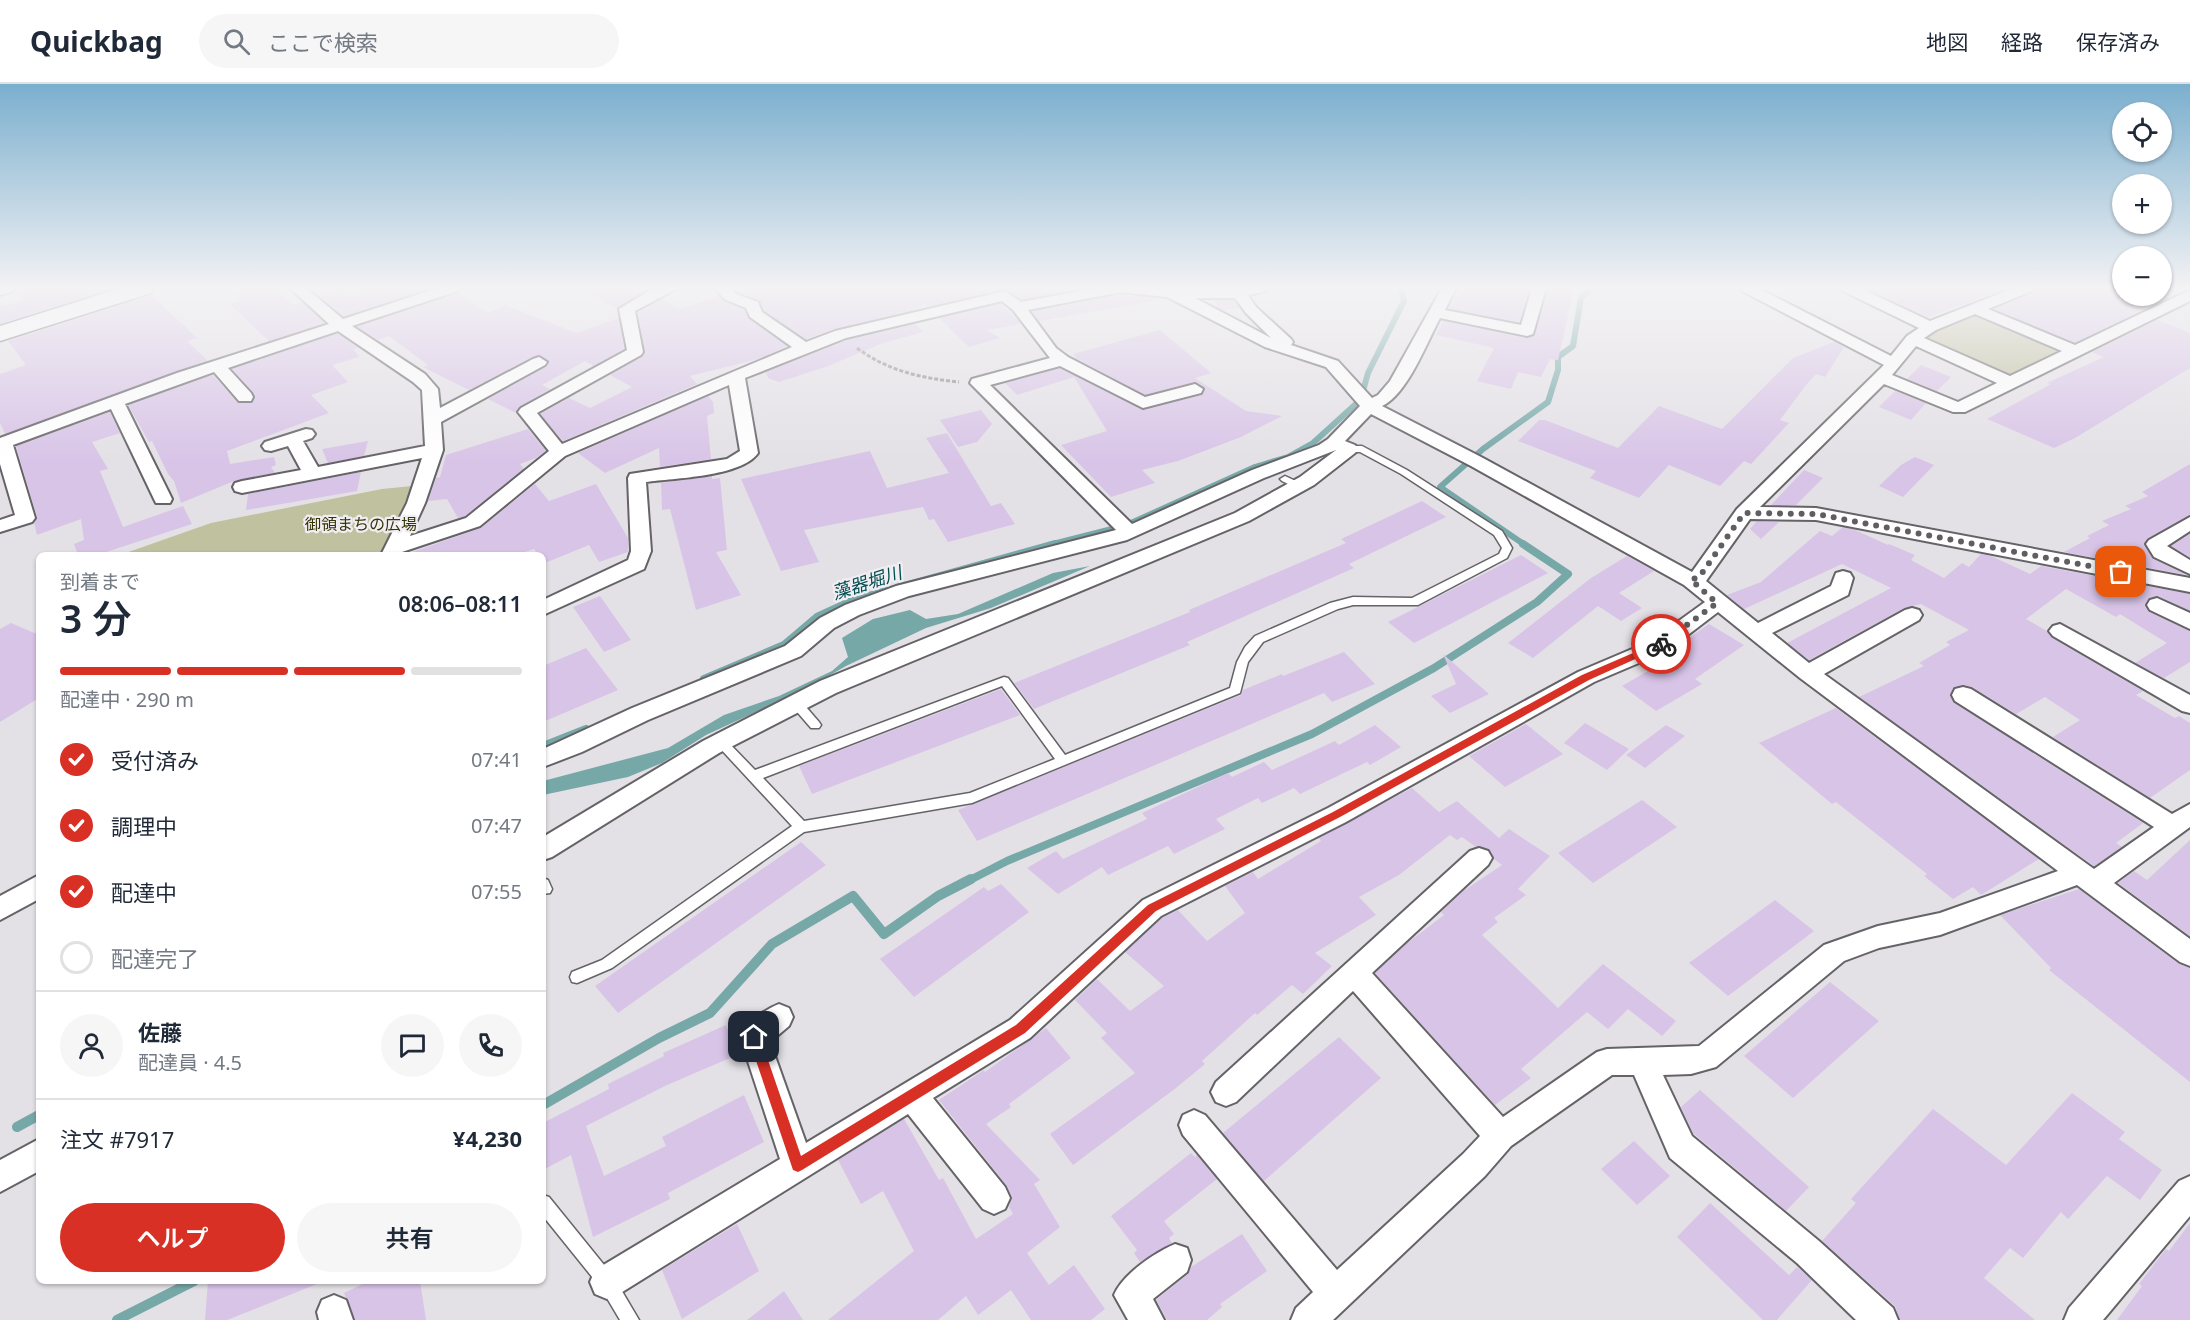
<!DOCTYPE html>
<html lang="ja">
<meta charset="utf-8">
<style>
body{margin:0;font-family:"Noto Sans","Noto Sans JP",sans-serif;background:#f6f6f7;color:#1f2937;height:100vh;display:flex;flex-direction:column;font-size:22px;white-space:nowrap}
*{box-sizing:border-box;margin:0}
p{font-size:20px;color:#747a83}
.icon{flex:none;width:33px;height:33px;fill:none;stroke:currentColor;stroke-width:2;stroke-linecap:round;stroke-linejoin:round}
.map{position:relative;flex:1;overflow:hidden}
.sheet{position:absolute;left:36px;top:468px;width:510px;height:732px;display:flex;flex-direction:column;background:#fff;border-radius:9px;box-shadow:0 2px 4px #0004}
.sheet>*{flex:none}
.fabs{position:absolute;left:2112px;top:18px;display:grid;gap:12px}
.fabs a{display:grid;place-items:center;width:60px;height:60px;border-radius:50%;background:#fff;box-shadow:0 2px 4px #0004;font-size:30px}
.pin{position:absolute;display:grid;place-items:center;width:51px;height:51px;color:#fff;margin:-26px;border-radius:12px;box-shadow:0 3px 9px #0006}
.courier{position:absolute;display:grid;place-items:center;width:60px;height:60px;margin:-30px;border:4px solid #d93025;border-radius:50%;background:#fff;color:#222;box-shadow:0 2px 8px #0007}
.head em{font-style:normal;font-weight:600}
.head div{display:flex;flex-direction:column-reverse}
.head{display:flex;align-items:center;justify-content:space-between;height:102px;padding:0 24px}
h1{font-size:39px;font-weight:600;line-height:45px}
.bar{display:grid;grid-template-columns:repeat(4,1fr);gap:9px 6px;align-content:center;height:72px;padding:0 24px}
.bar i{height:8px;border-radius:4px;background:#e0e1e3}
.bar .on{background:#d93025}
.bar p{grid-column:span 4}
.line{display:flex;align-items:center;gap:15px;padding:0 24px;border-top:2px solid #e0e1e3}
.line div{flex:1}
.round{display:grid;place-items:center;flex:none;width:63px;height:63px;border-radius:32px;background:#f6f6f7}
ol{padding:0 24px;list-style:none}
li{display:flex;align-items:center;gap:18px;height:66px}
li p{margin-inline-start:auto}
li .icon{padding:6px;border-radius:50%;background:#d93025;color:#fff;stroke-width:4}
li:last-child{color:#747a83}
li i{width:33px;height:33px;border:3px solid #e0e1e3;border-radius:50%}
.action{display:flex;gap:12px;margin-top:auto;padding:12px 24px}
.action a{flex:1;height:69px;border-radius:36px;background:#d93025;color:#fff;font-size:24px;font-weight:600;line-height:69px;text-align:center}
.action a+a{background:#f6f6f7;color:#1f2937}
header{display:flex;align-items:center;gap:36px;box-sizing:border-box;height:84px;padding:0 30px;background:#fff;border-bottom:2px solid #e0e1e3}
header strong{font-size:28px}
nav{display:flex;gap:33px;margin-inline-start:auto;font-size:21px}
.search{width:420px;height:54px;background:#f6f6f7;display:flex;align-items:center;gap:15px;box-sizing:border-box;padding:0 21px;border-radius:33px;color:#747a83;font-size:22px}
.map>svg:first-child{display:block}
.green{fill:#bfc19f}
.water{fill:#77a8a8}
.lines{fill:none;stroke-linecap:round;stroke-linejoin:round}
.stream-far2{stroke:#77a8a8;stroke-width:6}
.stream-far1{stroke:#77a8a8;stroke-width:8}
.stream{stroke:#77a8a8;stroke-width:10}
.building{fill:#d8c4e7}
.lane-casing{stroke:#656367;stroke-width:3}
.street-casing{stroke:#656367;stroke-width:4}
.secondary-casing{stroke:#656367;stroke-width:3}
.path{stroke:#8b898c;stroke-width:3;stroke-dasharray:4 2;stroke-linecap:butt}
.lane{fill:#fff;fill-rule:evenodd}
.street{fill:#fff;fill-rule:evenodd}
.secondary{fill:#fff;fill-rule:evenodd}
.route{fill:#d93025}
.done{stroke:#605e61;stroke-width:6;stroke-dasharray:0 10.8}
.labels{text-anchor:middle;stroke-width:4.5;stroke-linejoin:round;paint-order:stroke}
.park-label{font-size:16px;fill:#343404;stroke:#f1eef3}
.water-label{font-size:18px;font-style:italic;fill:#014e4f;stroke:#f1eef3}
</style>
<header>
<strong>Quickbag</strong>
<div class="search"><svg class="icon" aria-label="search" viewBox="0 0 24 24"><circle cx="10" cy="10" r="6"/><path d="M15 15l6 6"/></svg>ここで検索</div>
<nav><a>地図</a><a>経路</a><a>保存済み</a></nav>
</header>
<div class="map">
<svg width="2190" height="1236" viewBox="0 0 2190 1236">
<rect width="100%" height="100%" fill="#e4e1e6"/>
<!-- green -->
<path class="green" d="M1975 225 2075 267 2011 299 1913 255Z
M412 402 382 471H120L211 439 382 405Z"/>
<!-- water -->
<path class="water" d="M1090 482 991 524 926 544 846 582 804 606 706 651 662 679 628 693 543 711V697L668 664 724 631 779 612 832 587 848 573 842 554 873 535 910 526 926 535 958 530 1053 489Z"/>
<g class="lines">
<!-- stream-far2 -->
<path class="stream-far2" d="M1363 307 1368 289 1404 217 1401 204
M1131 439 1255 383 1288 373 1313 359 1357 319
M1049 461 1116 444
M1525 461 1440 403 1483 365 1548 318 1558 286V273L1573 262 1581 214 1592 204"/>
<!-- stream-far1 -->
<path class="stream-far1" d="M704 595 784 561 817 533 854 516 1055 460
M543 662 586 645
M968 797 1007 777 1312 650 1434 584 1537 518 1568 490 1523 460"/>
<!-- stream -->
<path class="stream" d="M543 1021 659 954 710 929 772 860 853 812 884 850 938 812 971 795
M17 1043 39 1031
M117 1236 194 1197"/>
</g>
<!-- building -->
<path class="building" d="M18 204H114L0 240V223L24 217Z
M259 204H272L293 221 302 218 325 239 269 257 230 220 240 217 236 210Z
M375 204H431L343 232 320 212 341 206 348 212Z
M582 204H639L645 207 617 225Z
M743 204H1085L1022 216 1004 205 928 223 924 219 915 226 834 245 806 255 764 227 759 216 736 206Z
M1466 204H1530L1519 238 1450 225 1458 208 1464 209Z
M1548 204H1574L1558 276 1550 275 1541 293 1518 288 1511 305 1477 297 1494 264 1436 251 1444 237 1527 254 1534 252Z
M1865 204H2008L1928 233Z
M2036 204H2122V212H2156L2127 224 2138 228 2075 259 1994 225 2033 209Z
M459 209 488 229 505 221 576 249 619 234 624 265 594 282 585 277 542 301 550 305 520 322 516 329 488 315 546 283 549 278 540 271 532 273 469 306 423 283 428 281 389 252 378 256 357 243Z
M1121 210 1164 215 1039 237 1032 228Z
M151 211 197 254 187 257 208 277 5 350 0 339V290L26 281 8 257Z
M719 212 725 218 744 226 749 235 787 262 758 275 690 292 697 300 563 357 540 330 569 314 590 324 632 303 610 291 645 269 638 228 662 215 680 225Z
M1214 216H1234L1240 224 1223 226 1218 224Z
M1001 219 1021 240 986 246 1000 254 969 263 939 234Z
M2157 236 2190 249V284L2075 354 2054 364 1987 335 2051 300 2047 299 2104 273 2092 268Z
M916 240 923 248 883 259 828 282 779 298 768 294 766 288 847 256Z
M1160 246 1211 289 1195 294 1246 327 1282 332 1241 353 1178 377 1142 386 1155 399 1111 413 1061 361 1107 347 1074 293 1017 311 1005 299 1060 284 1144 326 1202 311 1205 304 1194 298 1145 311 1074 273H1076L1073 270Z
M338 249 358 264 353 265 359 273 332 281 348 298 311 311 329 329 227 367 230 380 274 373 276 381 271 383 275 389 234 397 181 419 174 397 168 390 152 357 149 358 128 321 213 291 237 318 251 319 255 314 253 308 232 285Z
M1834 258 1844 263 1825 293 1816 290 1806 301 1780 336 1789 339 1751 380 1744 377 1720 402 1669 381 1639 414 1590 394 1596 387 1518 357 1539 336H1545L1618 364 1659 322 1722 345 1793 274Z
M1921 281 1951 293 1937 307 1907 295Z
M1895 307 1926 319 1911 336 1879 323Z
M708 312 713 318 714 329 707 332 711 375 660 383 659 364 605 389 578 369Z
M981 326 992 340 977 358 958 363 940 336Z
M110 328 120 349 92 358 108 385 100 387 123 443 183 422 192 440 97 471H78L74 460 84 456 81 435 37 451 34 439 37 433 16 362Z
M528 345 546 367 536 374 520 380 524 385 465 432 458 434 447 415 428 417 436 394 440 393 446 371Z
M947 349 991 422 1001 419 1015 440 948 458 934 435 929 436 923 423 804 446 819 478 781 487 741 395 870 367 887 404 949 389 926 354Z
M368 357 364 372 328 379 322 365Z
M1915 373 1934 381 1903 413 1879 402 1901 381Z
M2190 380V431L2148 454 2144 460 2153 475 2187 491 2064 468 2090 454 2087 452 2109 441 2102 437 2131 425 2125 422 2148 412 2142 408Z
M1804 386 1823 394 1796 421H1771Z
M361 388 357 407 246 426 248 410Z
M712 392V395L720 394 727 466 716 468 741 511 696 526 670 425 662 426 661 399Z
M535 400 549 417 596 400 628 454V468L599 478 589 461 545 479 543 471H538L534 465 516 471H404L481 444Z
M1422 417 1446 433 1349 480 1354 484 1187 558 1190 561 1034 625 1014 599 1190 528 1189 526 1346 459 1341 455Z
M1757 437 1779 438 1761 455 1750 445Z
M1843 443 1855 446 1888 461 1889 460 1915 471 1911 476 1944 494 1962 479 1969 483 1981 470 1991 472 2030 490 2041 482 2190 510V527L2158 512 2149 514 2145 520 2149 528 2190 547V578L2164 594 2135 579 2167 559 2120 530 2116 533 2066 505 2026 535 2047 547 2052 554 2143 607 2136 611 2175 634 2179 632 2190 639V686L2150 714 2053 653 2080 636 2045 613 2016 630 1972 603 1964 601 1954 603 1950 610 1954 619 2143 739 2116 759 2122 763 2094 782 1859 613 1924 582 1919 579 1950 561 1946 558 1969 546 1921 520 1904 524 1809 576 1787 559 1891 504 1842 480 1744 525 1727 511 1761 498 1820 447 1832 452Z
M2190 450V473L2171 462Z
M1521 471 1548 489 1414 559 1388 538Z
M1627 472 1654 487 1619 509 1642 524 1621 537 1598 522 1533 574 1508 559 1591 494Z
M600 512 631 556 604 568 573 523Z
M11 539 39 551V614L0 638V545Z
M1709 540 1744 561 1695 595 1702 600 1656 627 1622 602 1682 567 1676 563Z
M586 564 618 606 543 638V582Z
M1344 568 1375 600 1332 618 1324 609 977 757 958 726 1241 611 1243 606 1282 590 1283 592Z
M1443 570 1489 610 1450 629 1431 612 1456 600Z
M1001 605 1020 631 812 710 799 682Z
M1836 624 2039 775 1981 811 1973 803 1953 815 1924 792 1927 790 1836 718 1832 720 1759 659Z
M1585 639 1629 665 1607 686 1564 659Z
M1526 640 1563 670 1505 703 1469 672Z
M1375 641 1401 663 1370 681 1367 678 1300 710 1294 704 1262 719 1258 714 1216 735 1225 745 1174 770 1168 762 1108 791 1102 783 1058 810 1027 784 1056 767 1063 775 1147 735 1142 729 1228 689 1232 693 1264 678 1272 686 1335 657 1339 661Z
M1666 641 1685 652 1645 684 1626 671Z
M1412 704 1439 728 1457 717 1499 754 1509 745 1550 772 1518 805 1526 811 1494 834 1498 838 1482 851 1558 924 1603 880 1676 937 1662 952 1628 925 1608 945 1587 928 1521 985 1531 994 1495 1021 1375 889 1406 860 1444 831 1441 828 1462 808 1502 781 1494 775 1489 765 1476 763 1462 753 1457 756 1450 751 1399 791 1359 813 1376 831 1315 869 1332 882 1303 910 1292 901 1257 931 1255 929 1202 977 1205 980 1176 1004 1073 1081 1050 1050 1135 989 1101 954 1107 949 1075 916 1097 895 1130 927 1164 902 1125 868 1162 834 1178 826 1207 857 1245 829 1225 802 1253 788 1258 795 1321 757 1319 754Z
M1642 716 1677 743 1593 799 1558 769Z
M2190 756V852L2118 799 2134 787 2147 796Z
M801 758 826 781 618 929 595 902Z
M1001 800 1029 828 914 913 880 875 984 803 988 807Z
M2079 805 2179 880 2190 884V998L2049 886 2051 884 2000 831Z
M1775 816 1814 847 1728 912 1689 879Z
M1830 898 1879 937 1793 1014 1744 972Z
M726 941 737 971 667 1001 586 1042 604 1092 666 1062 662 1053 744 1011 764 1058 668 1109 670 1115 593 1153 571 1071 543 1086V1039L609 1005 608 1000 664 972 663 969Z
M1046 944 1071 974 1009 1020 1011 1023 986 1040 1040 1096 1034 1100 1060 1143 1027 1169 1049 1201 1074 1181 1105 1225 1091 1236H1031L1011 1206 978 1231 966 1212 938 1236H828L914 1167 883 1107 861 1120 838 1076 904 1035 939 1096 943 1094 976 1155 1013 1130 1009 1123 1012 1113 1007 1102 939 1016 984 986 985 988Z
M1339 953 1381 994 1264 1097 1223 1049Z
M1700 1006 1809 1103 1786 1127 1693 1049 1681 1023Z
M2072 1009 2125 1048 2119 1055 2162 1086 2140 1116 2107 1092 2068 1135 2061 1128 2023 1174 2010 1164 1984 1194 2035 1236H1900L1895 1222 1822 1157 1856 1119 1851 1115 1933 1025 2006 1081Z
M1634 1057 1670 1092 1637 1121 1601 1085Z
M1191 1069 1195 1073 1197 1071 1217 1095 1164 1137 1174 1150 1169 1154 1172 1159 1140 1178 1134 1169 1137 1166 1111 1132Z
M1710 1119 1789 1191 1797 1183 1812 1196 1777 1236H1763L1677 1153Z
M2190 1139V1236H2117L2142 1202 2139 1200 2166 1165 2169 1167Z
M737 1140 759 1187 682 1235 662 1186Z
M1242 1150 1267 1187 1220 1220 1222 1223 1207 1236H1167L1156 1216 1188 1190 1191 1183Z
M208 1197H322V1198L227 1236H205Z
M369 1197H420L426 1236H355L344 1209Z
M784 1207 803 1236H747Z"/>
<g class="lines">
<defs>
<path id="lane" d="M1362 362 1407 386 1502 447 1512 464 1507 474 1418 521H1353L1338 525 1263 558 1248 578 1240 609 972 719 804 748 612 884 577 899 572 898 570 893 572 888 602 876 792 742 717 661 715 658 717 655H725L755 686 1004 593 1008 594 1065 671 1230 604 1237 578 1245 563 1255 552 1330 519 1353 513 1412 514 1499 470 1502 464 1494 451 1401 390 1360 368H1349L1344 365 1349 362ZM1002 602 1055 675 970 709 804 737 763 694Z
M1285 392 1302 400 1303 402 1298 405 1282 397 1280 395Z
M796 615 800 616 819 638 821 641 819 644H811L792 622 790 619Z
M543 794 548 796 552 805 550 809 543 810Z
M543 1111 549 1113 613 1192 639 1236H620L601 1204 543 1132Z"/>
<path id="street" d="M0 204H15L13 207 0 211Z
M290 204H306L343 235 438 204H460L458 207 352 242 425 290 438 305 440 324 533 275 539 273 547 278 545 281 441 338 443 366 425 419 410 452 466 434 549 367 518 328 521 324 627 266 619 225 652 205 678 204 635 227 643 268 641 271 537 329 562 360 792 263 750 233 746 224 726 216 714 204H730L736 210 758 218 762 228 806 258 835 247 1005 207 1021 218 1097 204H1269L1267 207 1248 211 1256 223 1291 255 1293 258 1291 261 1338 277 1372 314 1378 311 1390 297 1442 204H1456L1445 226 1521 241 1532 204H1546L1533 250 1527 252 1440 234C1427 258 1407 311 1382 322L1483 374 1692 488 1737 425 1884 281 1742 207 1740 204H1758L1891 272 1907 252 1919 244 1843 207 1841 204H1860L1930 237 2014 204H2034L2032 207 1988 225 2075 261 2190 206V217L1965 328H1953L1884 300 1760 423 1816 424 2190 494V508L1816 436 1750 435 1706 497 1758 539 1831 502 1836 489 1843 487 1850 489 1853 494 1848 511 1772 549 1809 579 1905 526 1912 524 1919 526 1922 531 1919 536 1824 590 2094 785 2154 743 1955 617 1952 611 1955 605 1963 603 1971 605 2172 730 2190 720V743L2114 799 2190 855V882L2180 878 2077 801 1940 851 1879 864 1844 877 1716 983 1691 990 1663 991 1692 1052 1819 1157 1893 1224 1898 1236H1856L1797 1179 1670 1074 1634 991H1612L1511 1062 1485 1092 1333 1236H1291L1296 1224 1313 1208 1183 1051 1179 1041 1183 1031 1194 1026 1205 1031 1337 1186 1463 1070 1480 1052 1353 907 1236 1018 1226 1022 1216 1018 1211 1008 1216 998 1470 767 1479 764 1488 767 1492 774 1488 781 1372 889 1503 1033 1597 968 1607 965 1699 962 1824 861 1878 842 1940 829 2058 787 1800 594 1718 528 1667 567 1594 598 1346 738 1161 832 1030 954 933 1014 1005 1103 1010 1114 1005 1125 994 1130 983 1125 908 1030 619 1210 607 1215 595 1210 590 1198 595 1186 780 1075 740 953C747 938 764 926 779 920L789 924 793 933 789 942 770 958 806 1059 1010 936 1143 816 1328 724 1578 588 1651 557 1705 518 1684 501 1471 382 1371 330 1345 357 1355 361 1358 365 1355 369 1314 401 1249 437 836 609 719 669 552 773 543 776V753L703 657 820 597 1235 429 1300 393 1336 366 1264 394 1127 456 909 512 859 531 834 544 801 572 648 636 582 668 543 683V665L632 624 785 562 820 534 845 521 896 502 1116 446 970 299 972 295 1050 274 1013 226 1002 217 846 254 745 294 758 369C741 393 674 394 646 398L651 467 644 485 543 531V516L628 476 631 467 628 394 630 390 727 375 740 367 729 301 565 372 480 442 402 468 401 471H381L407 419 422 374 242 409 235 407 233 403 235 399 242 397 301 386 288 362 271 367 265 366 262 362 265 358 306 345 312 346 315 350 312 354 303 357 318 383 425 362 422 306 413 298 338 247 228 284 251 309 253 313 251 317H239L214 288 125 320 172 415 170 419H156L154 415 111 325 13 361 35 434 32 438 0 448V436L15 431 0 380V354L177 289 329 240ZM1121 208 1167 213 1265 263 1326 283 1360 322 1328 355 1319 361 1252 386 1132 440 990 301 1060 282 1143 324 1201 309 1203 305 1195 300 1145 313 1068 273 1056 264 1028 226ZM1195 214H1235L1246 229 1271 254ZM1975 230 2062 267 2010 292 1924 254 1936 246ZM1916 262 1997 299 1958 318 1892 291Z
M2190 433V447L2167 462 2190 476V490L2154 473 2146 460 2149 456Z
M2157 514 2190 529V545L2150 526 2147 521 2150 516Z
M2060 540 2190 611V629L2182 627 2053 552 2049 547 2053 542Z
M39 791V815L0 836V812Z
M39 1055V1087L0 1108V1076Z
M2190 1092V1132L2103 1236H2064L2069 1224 2179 1097Z
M1175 1160 1187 1164 1191 1176 1187 1188 1153 1215 1164 1236H1128L1114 1211C1123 1190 1154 1169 1175 1160Z
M334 1211 346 1216 353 1236H319L317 1228 322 1216Z"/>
<path id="secondary" d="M121 204H154L151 209 0 257V242Z"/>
</defs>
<!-- lane casing -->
<use href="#lane" class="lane-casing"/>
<!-- street casing -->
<use href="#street" class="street-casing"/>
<!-- secondary casing -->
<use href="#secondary" class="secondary-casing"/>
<!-- path -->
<path class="path" d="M857 264C888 287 921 294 959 298"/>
<!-- lane -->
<use href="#lane" class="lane"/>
<!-- street -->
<use href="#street" class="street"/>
<!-- secondary -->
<use href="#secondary" class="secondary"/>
</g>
<!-- sky -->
<linearGradient id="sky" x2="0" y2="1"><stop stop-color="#7bafce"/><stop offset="0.54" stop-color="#f3f2f4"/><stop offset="1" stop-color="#f3f2f4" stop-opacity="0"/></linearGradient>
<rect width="2190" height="377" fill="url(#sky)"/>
<!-- route -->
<path class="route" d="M1661 557 1664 558V562L1589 596 1340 733 1156 827 1025 949 802 1086 798 1088 793 1086 748 953 750 949H758L760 953 801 1072 1016 941 1148 821 1333 728 1582 591Z"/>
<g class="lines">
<!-- done -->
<path class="done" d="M1661 560 1717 519 1691 496 1700 492 1744 429 1816 430 2121 488"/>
</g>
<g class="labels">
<!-- park labels -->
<g class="park-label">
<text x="361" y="446">御領まちの広場</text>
</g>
<!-- water labels -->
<g class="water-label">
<text transform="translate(867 499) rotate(-18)" y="6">藻器堀川</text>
</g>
</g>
</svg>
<div class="fabs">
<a><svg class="icon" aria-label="locate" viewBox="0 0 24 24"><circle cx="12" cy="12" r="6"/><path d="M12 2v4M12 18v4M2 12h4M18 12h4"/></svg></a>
<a>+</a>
<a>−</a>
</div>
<div class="pin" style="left:2121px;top:488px;background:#ea580c"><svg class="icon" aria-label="bag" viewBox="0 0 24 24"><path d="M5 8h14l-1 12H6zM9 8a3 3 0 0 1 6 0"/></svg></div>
<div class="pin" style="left:754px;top:953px;background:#1f2937"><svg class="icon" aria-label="home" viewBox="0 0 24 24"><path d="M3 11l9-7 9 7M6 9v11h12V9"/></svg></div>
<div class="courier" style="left:1661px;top:560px"><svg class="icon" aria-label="bike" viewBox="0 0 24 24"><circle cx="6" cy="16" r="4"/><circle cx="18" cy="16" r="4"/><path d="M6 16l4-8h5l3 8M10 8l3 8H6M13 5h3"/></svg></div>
<section class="sheet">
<div class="head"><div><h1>3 分</h1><p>到着まで</p></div><em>08:06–08:11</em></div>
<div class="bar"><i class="on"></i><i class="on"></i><i class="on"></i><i></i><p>配達中 · 290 m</p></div>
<ol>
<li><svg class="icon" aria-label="check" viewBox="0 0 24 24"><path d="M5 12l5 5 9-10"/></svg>受付済み<p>07:41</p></li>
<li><svg class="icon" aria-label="check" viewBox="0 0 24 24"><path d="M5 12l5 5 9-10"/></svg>調理中<p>07:47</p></li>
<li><svg class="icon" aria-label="check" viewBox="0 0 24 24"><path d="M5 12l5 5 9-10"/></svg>配達中<p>07:55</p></li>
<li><i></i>配達完了</li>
</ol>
<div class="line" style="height:108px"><a class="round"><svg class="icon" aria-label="person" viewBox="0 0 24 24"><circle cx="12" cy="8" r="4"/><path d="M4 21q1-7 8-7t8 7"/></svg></a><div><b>佐藤</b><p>配達員 · 4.5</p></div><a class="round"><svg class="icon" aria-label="chat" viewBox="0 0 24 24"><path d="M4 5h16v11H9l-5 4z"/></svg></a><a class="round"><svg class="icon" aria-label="phone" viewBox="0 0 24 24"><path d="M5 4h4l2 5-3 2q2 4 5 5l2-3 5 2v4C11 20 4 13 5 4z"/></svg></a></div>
<div class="line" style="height:78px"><div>注文 #7917</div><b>¥4,230</b></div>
<div class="action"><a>ヘルプ</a><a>共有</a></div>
</section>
</div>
